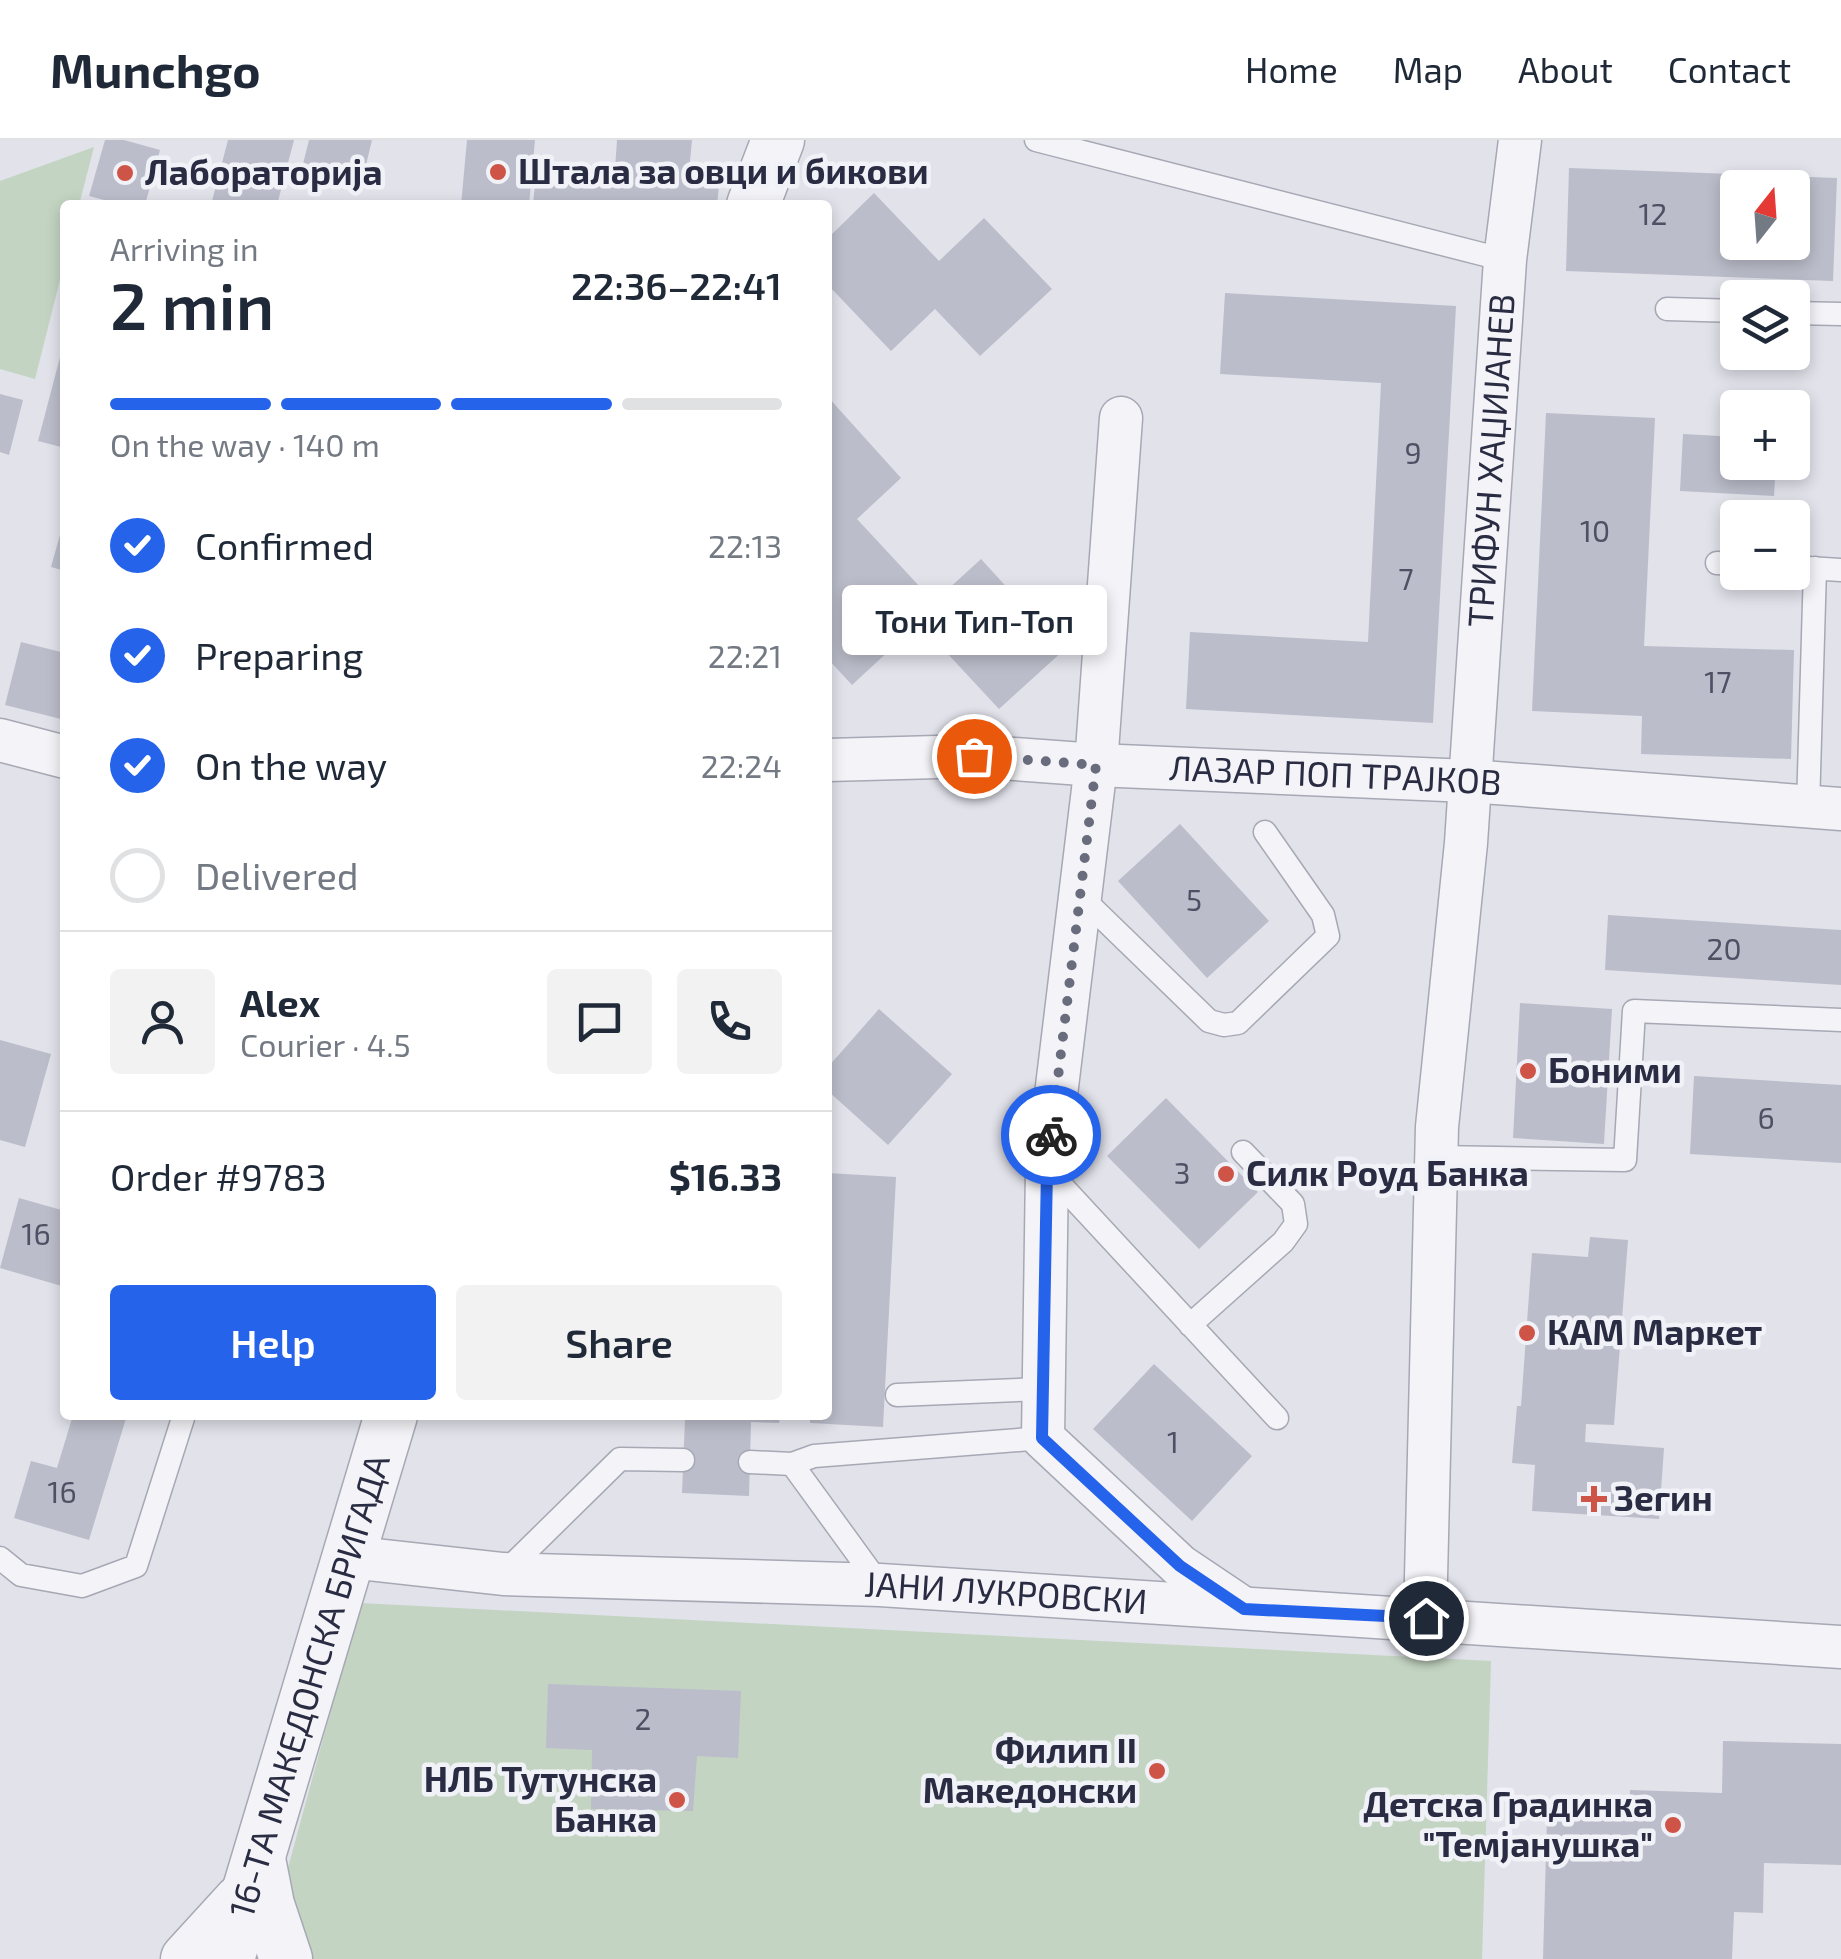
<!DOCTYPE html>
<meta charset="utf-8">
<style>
body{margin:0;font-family:"Exo 2",sans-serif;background:#f2f2f3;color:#1f2937;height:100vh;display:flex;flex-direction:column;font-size:38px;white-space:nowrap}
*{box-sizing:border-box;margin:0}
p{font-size:32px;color:#747a83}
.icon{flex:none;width:55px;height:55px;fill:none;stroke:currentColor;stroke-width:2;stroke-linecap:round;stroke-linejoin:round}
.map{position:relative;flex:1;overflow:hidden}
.drawer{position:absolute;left:60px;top:60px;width:772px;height:1220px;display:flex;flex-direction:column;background:#fff;border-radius:10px;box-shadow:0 5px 15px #0003}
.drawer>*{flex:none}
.needle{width:65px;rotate:17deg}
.controls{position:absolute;left:1720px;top:30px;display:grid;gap:20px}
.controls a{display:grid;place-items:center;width:90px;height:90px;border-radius:10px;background:#fff;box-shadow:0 5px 15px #0003;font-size:50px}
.pin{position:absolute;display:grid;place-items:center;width:85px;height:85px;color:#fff;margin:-42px;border:5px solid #fff;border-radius:50%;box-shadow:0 2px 10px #0007}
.courier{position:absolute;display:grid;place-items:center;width:100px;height:100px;margin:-50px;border:8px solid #2563eb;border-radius:50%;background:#fff;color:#222;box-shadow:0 2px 12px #0007}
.bubble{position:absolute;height:70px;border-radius:10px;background:#fff;box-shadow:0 5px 15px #0003;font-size:32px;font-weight:600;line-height:70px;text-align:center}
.overview em{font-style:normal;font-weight:600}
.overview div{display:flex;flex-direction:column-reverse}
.overview{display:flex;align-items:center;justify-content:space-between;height:170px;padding:0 50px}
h1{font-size:65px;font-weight:600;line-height:75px}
.bar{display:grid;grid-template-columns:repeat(4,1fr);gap:15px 10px;align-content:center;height:120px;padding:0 50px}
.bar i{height:12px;border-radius:8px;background:#e0e1e3}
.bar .active{background:#2563eb}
.bar p{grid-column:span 4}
.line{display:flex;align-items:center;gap:25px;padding:0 50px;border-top:2px solid #e0e1e3}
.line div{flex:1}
.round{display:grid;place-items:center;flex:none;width:105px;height:105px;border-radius:10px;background:#f2f2f3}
ol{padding:0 50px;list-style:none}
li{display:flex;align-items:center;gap:30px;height:110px}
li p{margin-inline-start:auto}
li .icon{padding:10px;border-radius:50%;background:#2563eb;color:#fff;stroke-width:4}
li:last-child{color:#747a83}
li i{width:55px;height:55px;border:5px solid #e0e1e3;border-radius:50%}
.primary-button{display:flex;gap:20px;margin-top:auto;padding:20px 50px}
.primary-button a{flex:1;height:115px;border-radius:10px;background:#2563eb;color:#fff;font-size:40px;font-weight:600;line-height:115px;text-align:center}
.primary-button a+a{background:#f2f2f3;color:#1f2937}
header{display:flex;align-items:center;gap:60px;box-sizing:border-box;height:140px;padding:0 50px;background:#fff;border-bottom:2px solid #e0e1e3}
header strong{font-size:48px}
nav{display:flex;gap:55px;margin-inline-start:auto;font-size:35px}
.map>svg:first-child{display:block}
.green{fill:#c3d4c2}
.building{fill:#bbbdca;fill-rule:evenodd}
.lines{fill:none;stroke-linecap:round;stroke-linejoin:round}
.service-casing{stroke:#a6a8b4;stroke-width:25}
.minor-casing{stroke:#a6a8b4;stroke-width:45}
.tertiary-casing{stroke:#a6a8b4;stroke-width:55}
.service{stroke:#f4f4f8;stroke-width:22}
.minor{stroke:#f4f4f8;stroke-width:42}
.tertiary{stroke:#f4f4f8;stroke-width:52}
.done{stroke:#696c7d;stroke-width:10;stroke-dasharray:0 18}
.route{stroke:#2563eb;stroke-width:12}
.poi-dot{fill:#ce5447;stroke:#f1f2f7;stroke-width:4}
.labels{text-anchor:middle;stroke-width:9;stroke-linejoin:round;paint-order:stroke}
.number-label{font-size:30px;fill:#4e5064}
.poi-label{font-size:35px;font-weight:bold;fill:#292c42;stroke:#f1f2f7;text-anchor:start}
.street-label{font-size:35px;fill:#292c42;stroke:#f1f2f7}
</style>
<header>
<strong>Munchgo</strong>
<nav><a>Home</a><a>Map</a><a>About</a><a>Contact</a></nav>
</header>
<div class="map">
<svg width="1841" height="1819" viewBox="0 0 1841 1819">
<rect width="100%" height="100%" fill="#e1e2ea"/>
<!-- green -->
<path class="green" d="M94 7 79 65H65V120L35 239 0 229V41Z
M360 1463 1491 1521 1482 1819H306L285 1739Z"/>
<!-- building -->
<path class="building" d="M105 0H124L160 10 145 65H123L89 56Z
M228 0H294L277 65H211Z
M309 0H372L360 50 300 36Z
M467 0H535L529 65H461Z
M617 0H692L688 43 719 46 717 65H533L537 22 615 29Z
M1569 28 1837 38 1833 141 1566 131ZM1738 48H1792V102H1738Z
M874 53 939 121 984 78 1052 149 980 216 935 169 891 211 828 145V98Z
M1225 153 1456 166 1433 583 1186 569 1190 492 1368 502 1381 243 1220 234Z
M64 202H65V308L38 301Z
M0 254 23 260 9 315 0 312Z
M828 257 901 338 857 379 934 462 981 419 1064 510 999 569 919 483 852 545 828 519Z
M1546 273 1655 278 1644 506 1794 510 1791 619 1641 614 1642 576 1532 571Z
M1683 294 1738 297V322H1776L1774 356 1680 351Z
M65 377V431L51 427Z
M21 502 65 513V580L5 565Z
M1180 684 1269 781 1207 838 1118 741Z
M1608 775 1841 790V845L1605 830Z
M1520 863 1612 869 1604 1004 1513 998Z
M879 869 952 934 888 1005 828 951V927Z
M0 900 51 914 25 1007 0 1000Z
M1694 936 1841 945V1023L1690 1014Z
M1166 958 1258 1052 1199 1109 1107 1016Z
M828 1033 896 1037 883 1287 810 1283V1275H828Z
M19 1058 65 1071V1147L0 1128Z
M1590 1097 1628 1100 1614 1285 1586 1284 1585 1302 1664 1308 1659 1379 1532 1371 1535 1325 1512 1323 1517 1266H1521L1532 1113 1588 1117Z
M1154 1224 1252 1316 1192 1381 1093 1289Z
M73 1275H127L89 1400 14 1378 31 1321 57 1328Z
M662 1275H780L779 1283 751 1282 749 1356 682 1353 685 1279 662 1278Z
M548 1544 741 1551 738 1618 697 1616 693 1671 591 1669 592 1610 546 1608Z
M1723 1601 1841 1604V1725L1764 1723 1763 1773 1734 1772 1732 1819H1543L1547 1678 1629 1680 1630 1650 1722 1653Z"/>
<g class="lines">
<defs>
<path id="service" d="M1036 0 1505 120
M1667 169 1738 171
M1792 173 1841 174
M1717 423 1738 424
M1792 427 1841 430
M1808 667 1815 428
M1079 755 1209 881 1224 885 1238 883 1328 796 1323 775 1265 692
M1436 1017 1625 1020 1634 871 1841 880
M1049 1032 1277 1278
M1190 1185 1283 1102 1296 1084 1293 1064 1243 1012
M897 1255 1043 1249
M750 1322 792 1324 880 1445
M792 1324 814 1316 1043 1298
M0 1418 21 1435 82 1446 136 1426 184 1275
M504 1433 620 1319 683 1320"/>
<g id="minor">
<path d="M1121 278 1096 625 1047 1029 1043 1298 1180 1426 1241 1467"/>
<path d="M0 600 65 617"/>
<path id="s1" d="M828 620 974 616 1096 625 1469 641 1841 669"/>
<path id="s2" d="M349 1417 503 1434 880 1445 1841 1507"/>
<path id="s3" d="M1425 1478 1437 987 1466 703 1505 120 1520 0"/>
</g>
<g id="tertiary">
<path d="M753 65 778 0"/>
<path d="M259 1719 268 1765 286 1819"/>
<path d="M187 1819 240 1761"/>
<path id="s4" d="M228 1819 391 1275"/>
</g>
</defs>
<!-- service casing -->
<use href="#service" class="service-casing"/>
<!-- minor casing -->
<use href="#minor" class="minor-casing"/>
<!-- tertiary casing -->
<use href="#tertiary" class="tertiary-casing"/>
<!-- service -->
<use href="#service" class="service"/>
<!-- minor -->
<use href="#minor" class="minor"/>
<!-- tertiary -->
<use href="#tertiary" class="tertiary"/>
</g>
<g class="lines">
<!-- done -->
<path class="done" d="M974 616 1096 625 1051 995"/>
<!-- route -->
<path class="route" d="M1051 995 1047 1029 1042 1298 1180 1426 1244 1469 1426 1478"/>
</g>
<!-- markers -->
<g class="poi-dot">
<circle cx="498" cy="32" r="10"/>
<circle cx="125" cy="33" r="10"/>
<circle cx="1528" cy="931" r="10"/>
<circle cx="1226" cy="1034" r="10"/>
<circle cx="1527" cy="1193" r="10"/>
<path d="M1589 1344h10v10h10v10h-10v10h-10v-10h-10v-10h10z"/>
<circle cx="1157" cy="1631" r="10"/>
<circle cx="677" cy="1660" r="10"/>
<circle cx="1673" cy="1685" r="10"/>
</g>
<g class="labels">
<!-- number labels -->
<g class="number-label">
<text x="1653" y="85">12</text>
<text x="1413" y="324">9</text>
<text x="1595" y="402">10</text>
<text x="1406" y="450">7</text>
<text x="1718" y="553">17</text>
<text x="1194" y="771">5</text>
<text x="1724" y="820">20</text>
<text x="1766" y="989">6</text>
<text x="1182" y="1044">3</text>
<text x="36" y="1105">16</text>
<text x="1173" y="1313">1</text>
<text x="62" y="1363">16</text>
<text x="643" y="1590">2</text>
</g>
<!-- poi labels -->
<g class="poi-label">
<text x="518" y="44">Штала за овци и бикови</text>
<text x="145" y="45">Лабораторија</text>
<text x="1548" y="943">Боними</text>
<text x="1246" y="1046">Силк Роуд Банка</text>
<text x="1547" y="1205">КАМ Маркет</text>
<text x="1614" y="1371">Зегин</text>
<text x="1137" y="1623" text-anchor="end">Филип II<tspan x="1137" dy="40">Македонски</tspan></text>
<text x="657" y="1652" text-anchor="end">НЛБ Тутунска<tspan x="657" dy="40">Банка</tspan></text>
<text x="1653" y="1677" text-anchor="end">Детска Градинка<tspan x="1653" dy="40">"Темјанушка"</tspan></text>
</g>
<!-- street labels -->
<g class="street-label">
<text dy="12" stroke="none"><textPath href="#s3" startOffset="1160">ТРИФУН ХАЏИЈАНЕВ</textPath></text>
<text dy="12" stroke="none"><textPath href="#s1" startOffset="508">ЛАЗАР ПОП ТРАЈКОВ</textPath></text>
<text dy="12" stroke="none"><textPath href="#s2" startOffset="658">ЈАНИ ЛУКРОВСКИ</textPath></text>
<text dy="12" stroke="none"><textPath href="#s4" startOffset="285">16-ТА МАКЕДОНСКА БРИГАДА</textPath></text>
</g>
</g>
</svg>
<div class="controls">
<a><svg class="needle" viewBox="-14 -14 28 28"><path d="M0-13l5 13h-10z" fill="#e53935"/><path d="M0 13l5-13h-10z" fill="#747a83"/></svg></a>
<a><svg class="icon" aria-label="layers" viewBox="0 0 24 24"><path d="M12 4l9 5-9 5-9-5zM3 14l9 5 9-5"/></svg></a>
<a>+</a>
<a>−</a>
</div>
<div class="pin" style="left:974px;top:616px;background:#ea580c"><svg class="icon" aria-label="bag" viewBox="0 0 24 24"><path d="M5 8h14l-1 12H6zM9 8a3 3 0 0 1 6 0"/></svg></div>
<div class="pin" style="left:1426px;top:1478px;background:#1f2937"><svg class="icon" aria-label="home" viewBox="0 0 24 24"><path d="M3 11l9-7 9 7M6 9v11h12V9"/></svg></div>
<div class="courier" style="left:1051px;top:995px"><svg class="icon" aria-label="bike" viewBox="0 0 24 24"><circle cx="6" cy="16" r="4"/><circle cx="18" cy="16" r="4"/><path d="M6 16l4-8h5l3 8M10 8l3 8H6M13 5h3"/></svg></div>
<div class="bubble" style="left:842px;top:445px;width:265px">Тони Тип-Топ</div>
<section class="drawer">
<div class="overview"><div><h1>2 min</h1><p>Arriving in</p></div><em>22:36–22:41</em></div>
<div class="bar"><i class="active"></i><i class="active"></i><i class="active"></i><i></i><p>On the way · 140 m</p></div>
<ol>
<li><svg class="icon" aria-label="check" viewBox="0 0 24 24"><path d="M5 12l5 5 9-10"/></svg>Confirmed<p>22:13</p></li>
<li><svg class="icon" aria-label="check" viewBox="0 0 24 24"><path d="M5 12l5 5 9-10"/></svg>Preparing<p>22:21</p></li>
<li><svg class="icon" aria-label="check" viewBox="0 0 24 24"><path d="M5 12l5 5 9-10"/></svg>On the way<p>22:24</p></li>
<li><i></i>Delivered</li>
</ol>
<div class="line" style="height:180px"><a class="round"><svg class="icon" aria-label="person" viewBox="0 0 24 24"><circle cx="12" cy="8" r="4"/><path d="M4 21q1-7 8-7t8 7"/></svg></a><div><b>Alex</b><p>Courier · 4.5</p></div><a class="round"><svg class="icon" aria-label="chat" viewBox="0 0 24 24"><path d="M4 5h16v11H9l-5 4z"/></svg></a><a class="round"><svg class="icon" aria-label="phone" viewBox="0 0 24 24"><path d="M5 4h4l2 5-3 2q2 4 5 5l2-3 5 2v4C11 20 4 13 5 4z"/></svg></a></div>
<div class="line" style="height:130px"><div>Order #9783</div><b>$16.33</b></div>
<div class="primary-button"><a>Help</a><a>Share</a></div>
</section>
</div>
